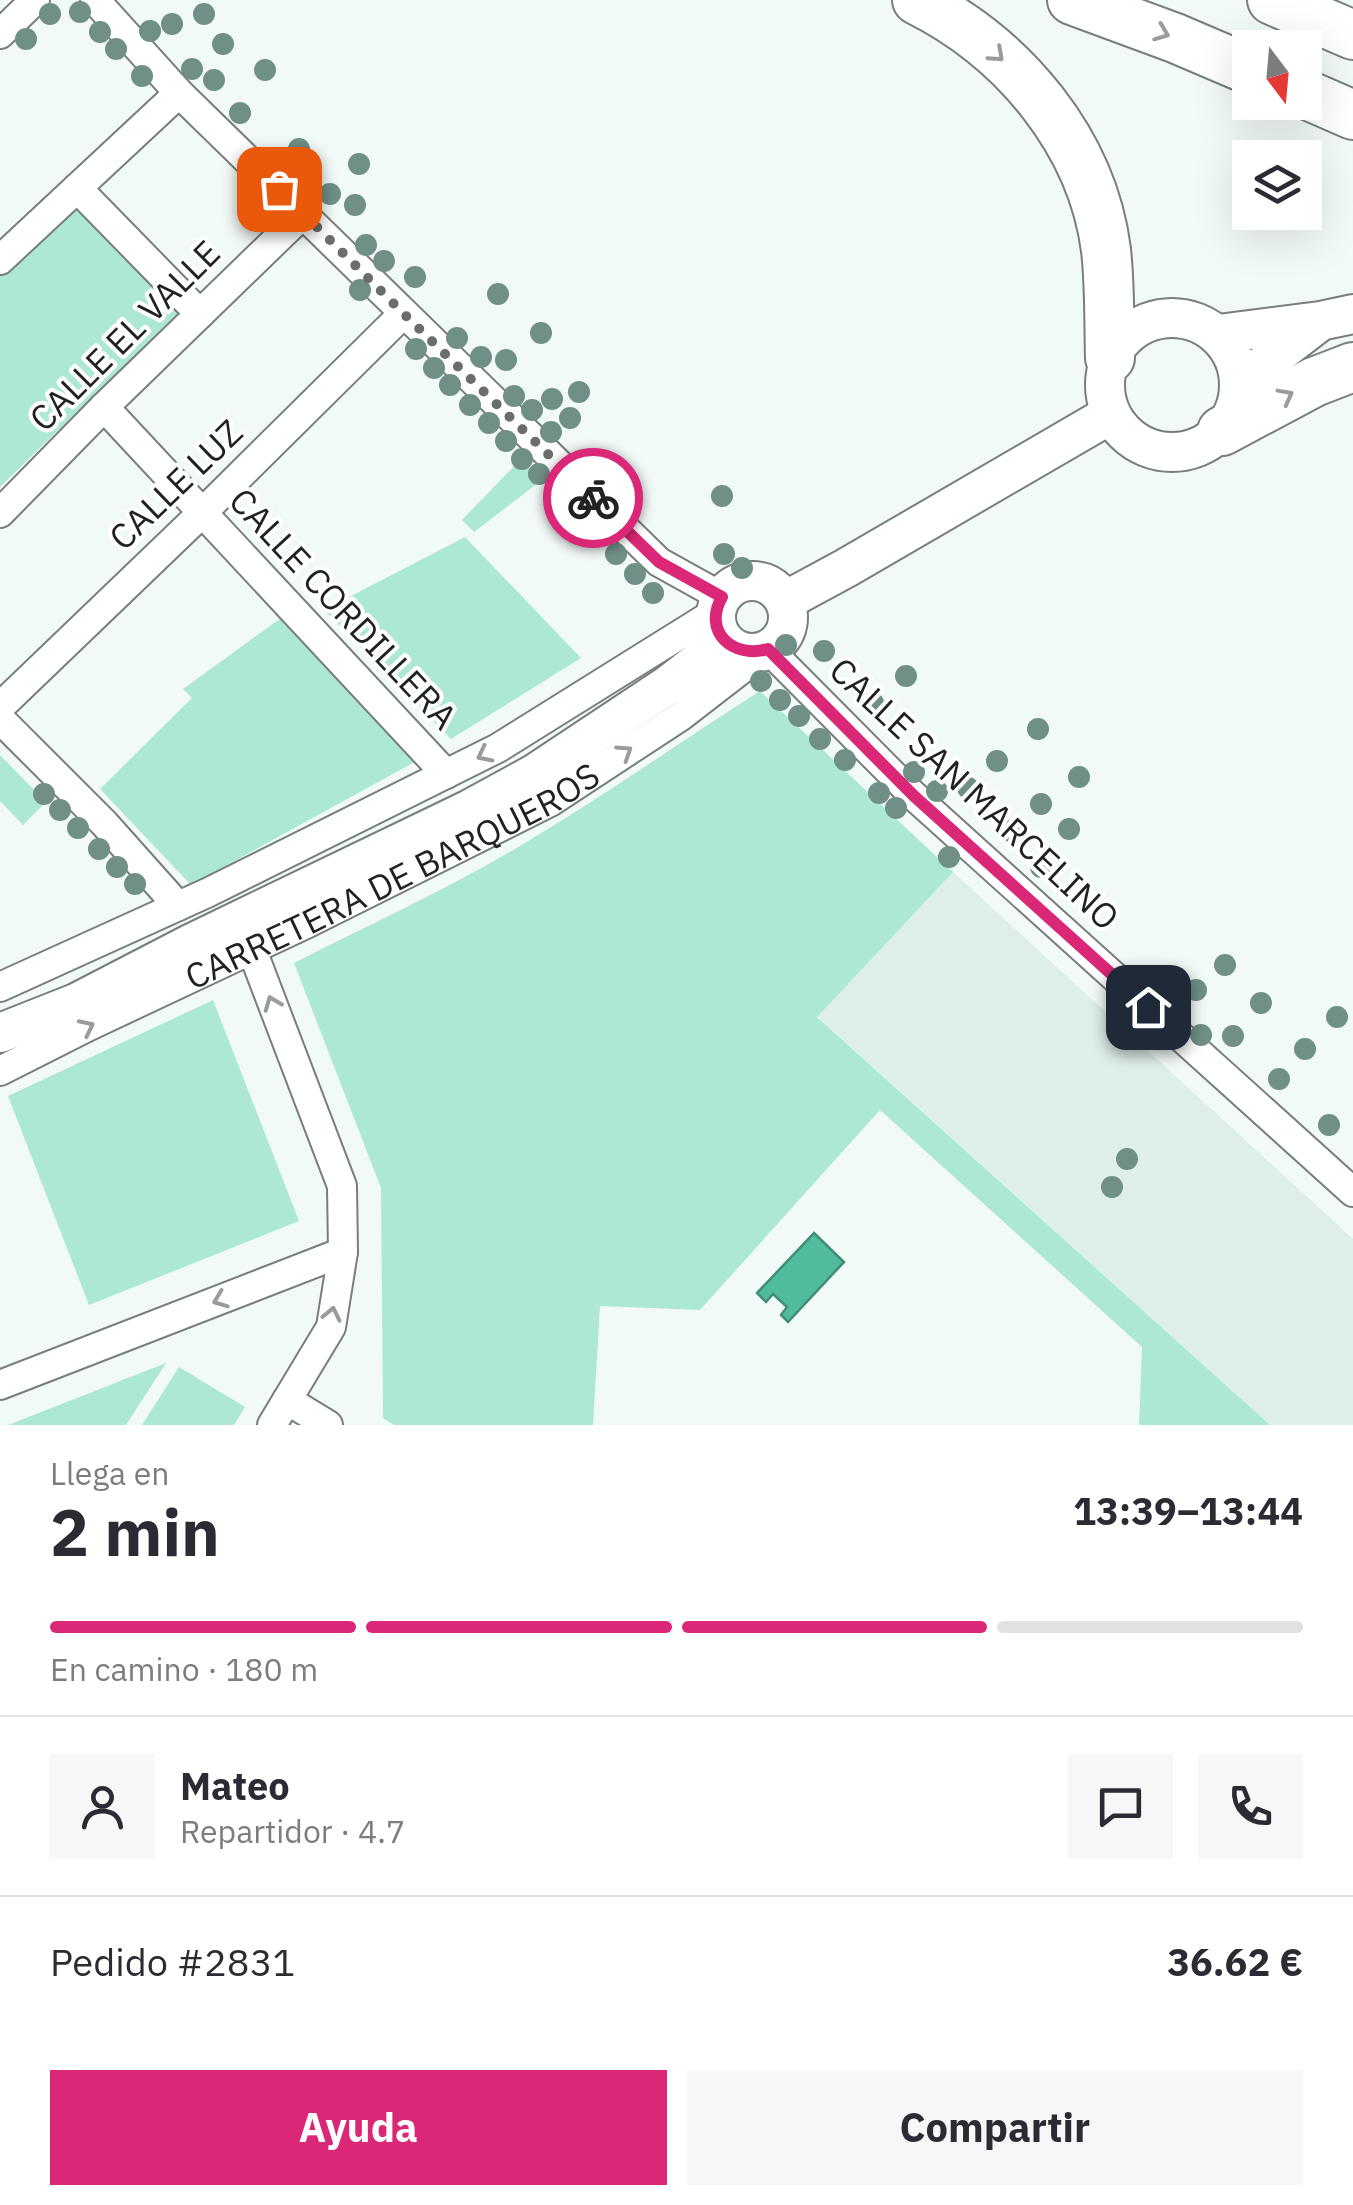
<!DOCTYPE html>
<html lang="es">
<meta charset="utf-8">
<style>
body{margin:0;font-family:"IBM Plex Sans",sans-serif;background:#f7f7f7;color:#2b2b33;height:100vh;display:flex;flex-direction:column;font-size:38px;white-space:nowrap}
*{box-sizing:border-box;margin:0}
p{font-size:32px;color:#7c7c81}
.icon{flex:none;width:55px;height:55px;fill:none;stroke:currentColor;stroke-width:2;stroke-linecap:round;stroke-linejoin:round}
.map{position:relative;height:1425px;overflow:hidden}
.panel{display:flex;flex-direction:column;background:#fff;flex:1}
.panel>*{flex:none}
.needle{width:65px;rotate:164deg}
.buttons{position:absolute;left:1232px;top:30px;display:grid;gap:20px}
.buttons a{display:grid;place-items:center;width:90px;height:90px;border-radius:0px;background:#fff;box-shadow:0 10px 40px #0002;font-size:50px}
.pin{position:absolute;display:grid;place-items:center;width:85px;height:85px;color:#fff;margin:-42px;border-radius:20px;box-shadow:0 5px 15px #0006}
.courier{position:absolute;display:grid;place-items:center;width:100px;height:100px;margin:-50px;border:8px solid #db2777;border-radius:50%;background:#fff;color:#222;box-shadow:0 2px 12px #0007}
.headline em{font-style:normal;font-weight:700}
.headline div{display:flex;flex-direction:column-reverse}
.headline{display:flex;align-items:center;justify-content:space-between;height:170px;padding:0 50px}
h1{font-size:65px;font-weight:700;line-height:75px}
.bar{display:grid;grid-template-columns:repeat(4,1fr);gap:15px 10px;align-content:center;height:120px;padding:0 50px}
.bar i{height:12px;border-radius:8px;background:#e1e1e2}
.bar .selected{background:#db2777}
.bar p{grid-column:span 4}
.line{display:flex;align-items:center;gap:25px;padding:0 50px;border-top:2px solid #e1e1e2}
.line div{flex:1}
.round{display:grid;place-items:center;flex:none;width:105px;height:105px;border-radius:0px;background:#f7f7f7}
.primary-button{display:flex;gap:20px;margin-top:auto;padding:20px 50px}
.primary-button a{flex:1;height:115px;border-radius:0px;background:#db2777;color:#fff;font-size:40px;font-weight:700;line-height:115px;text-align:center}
.primary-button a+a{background:#f7f7f7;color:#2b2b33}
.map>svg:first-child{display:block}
.built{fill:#deeee8}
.green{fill:#ade8d4}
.water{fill:#50bb9d;stroke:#418d78;stroke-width:2.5}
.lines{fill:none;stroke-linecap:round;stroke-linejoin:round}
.minor-casing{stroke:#777e7c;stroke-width:32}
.secondary-casing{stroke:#777e7c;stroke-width:42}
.motorway-casing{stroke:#777e7c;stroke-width:52}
.minor{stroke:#fff;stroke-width:28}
.secondary{stroke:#fff;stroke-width:38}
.motorway{stroke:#fff;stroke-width:48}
.tree{fill:#708f87}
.oneway{stroke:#9a9c9b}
.done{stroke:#696e6c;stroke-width:10;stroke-dasharray:0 18}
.route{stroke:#db2777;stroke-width:12}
.labels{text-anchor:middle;stroke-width:8;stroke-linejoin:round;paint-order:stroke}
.street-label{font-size:35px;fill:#1f2221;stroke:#fff}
</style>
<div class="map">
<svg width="1353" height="1425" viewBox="0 0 1353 1425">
<rect width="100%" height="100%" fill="#f2faf7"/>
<!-- built -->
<path class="built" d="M953 872 1353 1239V1425H1270L817 1016Z"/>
<!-- green -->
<path class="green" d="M74 205 180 311 0 487V276Z
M521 459 542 480 474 532 462 520Z
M465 537 581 658 451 739 324 610Z
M281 618 420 759 191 885 100 789 192 698 183 689Z
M760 691 953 872 817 1017 1270 1425H1139L1142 1347 880 1110 700 1310 600 1306 593 1425H394L383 1418 381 1188 294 963C373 923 454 886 530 840 608 793 683 740 760 691Z
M0 755 46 802 23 825 0 801Z
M213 1000 299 1221 89 1305 8 1096Z
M166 1363 126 1425H8Z
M179 1367 245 1407 234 1425H142Z"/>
<!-- water -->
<path class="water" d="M814 1233 844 1262 788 1322 781 1315 787 1307 773 1294 766 1302 757 1293Z"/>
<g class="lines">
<defs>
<g id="minor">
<path d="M95 0 179 93 659 562 722 597"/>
<path d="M0 34 35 0"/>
<path d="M77 188 200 314"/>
<path d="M0 260 179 93"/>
<path d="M104 407 446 774"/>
<path d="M0 513 104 407 304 213"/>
<path d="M768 649 914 796 1353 1192"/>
<path d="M0 707 202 513 403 314"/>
<path d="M0 719 104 823 178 906"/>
<path d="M252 950 342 1186 343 1252 331 1327 272 1425"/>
<path d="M0 987 207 893 498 748 716 612"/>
<path id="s1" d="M0 1071 89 1026 310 922 550 802 681 716 765 651"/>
<path d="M0 1385 343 1252"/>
<path d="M287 1400 328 1425"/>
</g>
<path id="secondary" d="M1105 385a67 67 0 1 1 134 0a67 67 0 1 1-134 0Z
M1218 334 1320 321 1353 314
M1241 382 1318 323
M716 617a36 36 0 1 1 72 0a36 36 0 1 1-72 0Z
M785 601 846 568 1111 414
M0 1033 76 1003 190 944 470 809 534 774 668 685 725 641"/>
<path id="motorway" d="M917 0C1013 48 1092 141 1106 250 1110 285 1109 322 1110 358
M1072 0 1175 38 1250 70
M1272 0 1353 35
M1305 94 1353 115
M1222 431 1314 382 1353 367"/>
</defs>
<!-- minor casing -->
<use href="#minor" class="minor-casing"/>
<!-- secondary casing -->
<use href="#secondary" class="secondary-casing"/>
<!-- motorway casing -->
<use href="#motorway" class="motorway-casing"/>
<!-- minor -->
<use href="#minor" class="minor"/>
<!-- secondary -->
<use href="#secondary" class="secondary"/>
<!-- motorway -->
<use href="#motorway" class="motorway"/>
</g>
<!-- trees -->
<g class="tree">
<circle cx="80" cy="12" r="11"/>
<circle cx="50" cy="14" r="11"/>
<circle cx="204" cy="14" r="11"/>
<circle cx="172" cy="24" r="11"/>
<circle cx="150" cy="31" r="11"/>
<circle cx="100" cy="32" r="11"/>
<circle cx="26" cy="39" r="11"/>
<circle cx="223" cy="44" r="11"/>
<circle cx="116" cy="49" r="11"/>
<circle cx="192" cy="69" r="11"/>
<circle cx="265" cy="70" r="11"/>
<circle cx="142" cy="76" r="11"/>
<circle cx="214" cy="80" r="11"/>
<circle cx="240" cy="113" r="11"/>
<circle cx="299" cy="149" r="11"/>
<circle cx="359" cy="164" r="11"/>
<circle cx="291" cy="171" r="11"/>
<circle cx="330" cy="194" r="11"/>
<circle cx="355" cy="205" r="11"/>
<circle cx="366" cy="245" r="11"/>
<circle cx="384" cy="261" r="11"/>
<circle cx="415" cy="277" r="11"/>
<circle cx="360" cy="290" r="11"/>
<circle cx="498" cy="294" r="11"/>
<circle cx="541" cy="333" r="11"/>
<circle cx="457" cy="338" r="11"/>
<circle cx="416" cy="349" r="11"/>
<circle cx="481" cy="357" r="11"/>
<circle cx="506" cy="360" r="11"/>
<circle cx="434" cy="368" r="11"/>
<circle cx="450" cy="385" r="11"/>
<circle cx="579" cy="392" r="11"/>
<circle cx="514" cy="396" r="11"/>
<circle cx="552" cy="399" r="11"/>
<circle cx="470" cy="405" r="11"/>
<circle cx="532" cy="410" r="11"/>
<circle cx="570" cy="418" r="11"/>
<circle cx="489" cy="423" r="11"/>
<circle cx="551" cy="432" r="11"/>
<circle cx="506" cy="441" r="11"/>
<circle cx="522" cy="459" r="11"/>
<circle cx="539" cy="474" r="11"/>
<circle cx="558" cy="495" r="11"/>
<circle cx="722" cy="496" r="11"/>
<circle cx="580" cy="517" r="11"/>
<circle cx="616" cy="554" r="11"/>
<circle cx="724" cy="554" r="11"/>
<circle cx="742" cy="568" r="11"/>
<circle cx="635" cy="574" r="11"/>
<circle cx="653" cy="593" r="11"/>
<circle cx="786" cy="645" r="11"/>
<circle cx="824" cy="651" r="11"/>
<circle cx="906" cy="676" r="11"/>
<circle cx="761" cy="681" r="11"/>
<circle cx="780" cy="700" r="11"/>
<circle cx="873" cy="703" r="11"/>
<circle cx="799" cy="716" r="11"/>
<circle cx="1038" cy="729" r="11"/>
<circle cx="820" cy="739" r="11"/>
<circle cx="845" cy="760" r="11"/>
<circle cx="997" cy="761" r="11"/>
<circle cx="914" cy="772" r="11"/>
<circle cx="1079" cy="777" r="11"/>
<circle cx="968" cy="788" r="11"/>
<circle cx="937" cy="791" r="11"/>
<circle cx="879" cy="793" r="11"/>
<circle cx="44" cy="794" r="11"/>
<circle cx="1041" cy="804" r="11"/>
<circle cx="896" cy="808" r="11"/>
<circle cx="60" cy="810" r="11"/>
<circle cx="78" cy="828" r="11"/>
<circle cx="1069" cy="829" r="11"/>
<circle cx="1011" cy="831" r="11"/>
<circle cx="99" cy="849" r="11"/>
<circle cx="949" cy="857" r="11"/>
<circle cx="117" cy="867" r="11"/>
<circle cx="1041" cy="867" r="11"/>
<circle cx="135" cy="884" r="11"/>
<circle cx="1225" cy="965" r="11"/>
<circle cx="1196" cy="990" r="11"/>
<circle cx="1261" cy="1003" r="11"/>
<circle cx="1337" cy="1017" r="11"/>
<circle cx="1201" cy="1035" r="11"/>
<circle cx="1233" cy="1036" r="11"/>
<circle cx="1305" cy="1049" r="11"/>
<circle cx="1279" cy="1079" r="11"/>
<circle cx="1329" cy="1125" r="11"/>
<circle cx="1127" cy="1159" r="11"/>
<circle cx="1112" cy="1187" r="11"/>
</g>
<!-- one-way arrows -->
<defs><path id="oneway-chevron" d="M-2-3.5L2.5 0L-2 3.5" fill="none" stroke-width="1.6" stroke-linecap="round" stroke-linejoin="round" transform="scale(2.5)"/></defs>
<g class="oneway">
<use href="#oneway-chevron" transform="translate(1162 33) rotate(21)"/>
<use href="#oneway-chevron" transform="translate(997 55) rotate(42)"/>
<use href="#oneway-chevron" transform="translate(1286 396) rotate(-28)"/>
<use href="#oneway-chevron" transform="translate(625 752) rotate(-33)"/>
<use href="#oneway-chevron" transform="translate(484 755) rotate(153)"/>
<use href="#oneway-chevron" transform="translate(272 1003) rotate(-111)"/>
<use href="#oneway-chevron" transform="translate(87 1027) rotate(-26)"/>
<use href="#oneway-chevron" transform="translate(220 1300) rotate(159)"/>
<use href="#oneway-chevron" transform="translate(332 1314) rotate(-78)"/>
</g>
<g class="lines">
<!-- done -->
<path class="done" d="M279 189 404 314 593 498"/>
<!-- route -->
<path class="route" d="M593 498 659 562 722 597C702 632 733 659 768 649L914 796 1148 1007"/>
</g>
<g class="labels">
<!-- street labels -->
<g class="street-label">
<text transform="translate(125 336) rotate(-45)" y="12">CALLE EL VALLE</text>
<text transform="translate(176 485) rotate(-44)" y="12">CALLE LUZ</text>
<text transform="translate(343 609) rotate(47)" y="12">CALLE CORDILLERA</text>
<text transform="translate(974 794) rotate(43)" y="12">CALLE SAN MARCELINO</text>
<text dy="12" stroke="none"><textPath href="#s1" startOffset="438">CARRETERA DE BARQUEROS</textPath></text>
</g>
</g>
</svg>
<div class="buttons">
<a><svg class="needle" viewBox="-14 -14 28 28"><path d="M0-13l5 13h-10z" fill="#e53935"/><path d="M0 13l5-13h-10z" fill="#7c7c81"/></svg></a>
<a><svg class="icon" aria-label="layers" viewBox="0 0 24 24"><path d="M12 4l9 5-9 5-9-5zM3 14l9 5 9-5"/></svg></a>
</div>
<div class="pin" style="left:279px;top:189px;background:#ea580c"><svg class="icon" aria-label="bag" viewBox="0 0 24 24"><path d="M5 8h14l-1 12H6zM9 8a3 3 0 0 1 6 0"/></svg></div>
<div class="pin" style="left:1148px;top:1007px;background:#1f2937"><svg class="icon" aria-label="home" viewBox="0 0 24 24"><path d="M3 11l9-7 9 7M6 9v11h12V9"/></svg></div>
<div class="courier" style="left:593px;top:498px"><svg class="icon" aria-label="bike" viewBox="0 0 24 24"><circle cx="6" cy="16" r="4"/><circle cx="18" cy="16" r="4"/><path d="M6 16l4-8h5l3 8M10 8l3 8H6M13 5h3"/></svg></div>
</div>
<section class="panel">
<div class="headline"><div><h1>2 min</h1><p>Llega en</p></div><em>13:39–13:44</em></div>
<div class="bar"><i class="selected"></i><i class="selected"></i><i class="selected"></i><i></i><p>En camino · 180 m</p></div>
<div class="line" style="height:180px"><a class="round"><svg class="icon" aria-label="person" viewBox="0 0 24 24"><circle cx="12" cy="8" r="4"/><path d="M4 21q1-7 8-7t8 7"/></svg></a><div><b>Mateo</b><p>Repartidor · 4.7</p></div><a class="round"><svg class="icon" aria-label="chat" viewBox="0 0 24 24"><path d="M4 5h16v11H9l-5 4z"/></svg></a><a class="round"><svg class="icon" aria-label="phone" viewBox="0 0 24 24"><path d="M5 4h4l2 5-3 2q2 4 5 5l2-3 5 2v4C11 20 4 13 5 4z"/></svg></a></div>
<div class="line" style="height:130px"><div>Pedido #2831</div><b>36.62 €</b></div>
<div class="primary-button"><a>Ayuda</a><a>Compartir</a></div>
</section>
